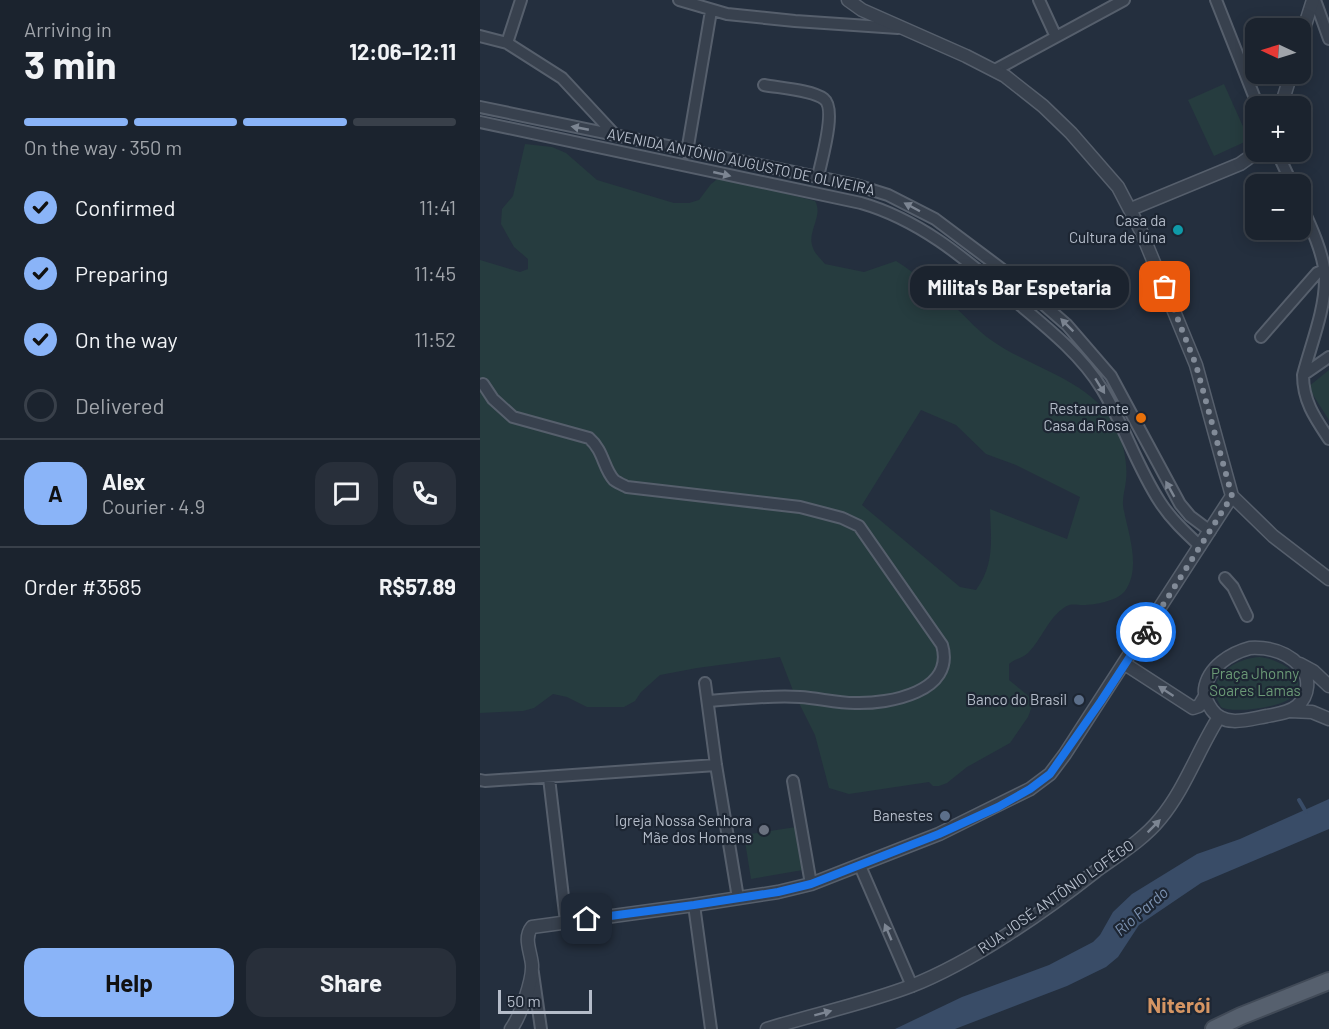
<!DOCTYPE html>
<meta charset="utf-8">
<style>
body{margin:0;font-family:Barlow,sans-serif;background:#282f3a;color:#f1f3f6;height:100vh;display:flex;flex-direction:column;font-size:22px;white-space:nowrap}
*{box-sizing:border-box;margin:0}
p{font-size:20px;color:#a0a4aa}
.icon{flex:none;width:33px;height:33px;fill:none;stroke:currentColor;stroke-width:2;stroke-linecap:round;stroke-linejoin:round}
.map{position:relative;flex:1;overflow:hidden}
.details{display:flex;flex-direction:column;background:#1b232e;width:480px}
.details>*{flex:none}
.needle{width:39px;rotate:274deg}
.controls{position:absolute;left:765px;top:18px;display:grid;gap:12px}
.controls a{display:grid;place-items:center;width:66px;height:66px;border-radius:12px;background:#1b232e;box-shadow:0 3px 15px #0003,0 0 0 2px #39404a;font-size:30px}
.scale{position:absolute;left:18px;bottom:15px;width:94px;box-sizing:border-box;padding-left:6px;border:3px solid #b4bcc9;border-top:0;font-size:16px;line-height:21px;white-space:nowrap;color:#b4bcc9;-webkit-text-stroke:4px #1d2633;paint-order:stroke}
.pin{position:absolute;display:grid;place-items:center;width:51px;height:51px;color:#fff;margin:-26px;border-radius:12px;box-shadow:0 3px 9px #0006}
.courier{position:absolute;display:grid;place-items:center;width:60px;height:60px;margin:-30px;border:4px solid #1a73e8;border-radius:50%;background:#fff;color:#222;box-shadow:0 2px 8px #0007}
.bubble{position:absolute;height:42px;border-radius:18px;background:#1b232e;box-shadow:0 3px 15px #0003,0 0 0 2px #39404a;font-size:20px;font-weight:700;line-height:42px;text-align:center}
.headline em{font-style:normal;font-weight:700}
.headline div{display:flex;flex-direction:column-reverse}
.headline{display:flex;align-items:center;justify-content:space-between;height:102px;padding:0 24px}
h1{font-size:39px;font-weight:700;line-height:45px}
.bar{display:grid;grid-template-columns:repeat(4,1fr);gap:9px 6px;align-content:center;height:72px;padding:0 24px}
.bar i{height:8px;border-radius:4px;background:#39404a}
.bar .current{background:#8ab4f8}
.bar p{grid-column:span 4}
.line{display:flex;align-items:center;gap:15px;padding:0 24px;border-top:2px solid #39404a}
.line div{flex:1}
.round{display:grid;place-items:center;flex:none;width:63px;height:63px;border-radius:18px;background:#282f3a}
ol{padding:0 24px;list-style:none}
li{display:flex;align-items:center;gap:18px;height:66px}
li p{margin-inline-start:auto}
li .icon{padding:6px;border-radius:50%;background:#8ab4f8;color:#111;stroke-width:4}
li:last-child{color:#a0a4aa}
li i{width:33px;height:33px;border:3px solid #39404a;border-radius:50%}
.primary-button{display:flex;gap:12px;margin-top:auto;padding:12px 24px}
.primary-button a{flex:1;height:69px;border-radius:18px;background:#8ab4f8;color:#111;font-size:24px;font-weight:700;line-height:69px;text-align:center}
.primary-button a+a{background:#282f3a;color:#f1f3f6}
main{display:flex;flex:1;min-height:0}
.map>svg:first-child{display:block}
.green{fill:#263c3f;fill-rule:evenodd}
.water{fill:#394c67}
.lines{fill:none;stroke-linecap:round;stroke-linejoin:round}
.stream{stroke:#394c67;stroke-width:4}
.minor-casing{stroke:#565f6c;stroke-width:14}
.tertiary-casing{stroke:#565f6c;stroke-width:15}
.primary-casing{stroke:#414a57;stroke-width:20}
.minor{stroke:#38414e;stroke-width:10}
.tertiary{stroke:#38414e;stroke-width:12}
.primary{stroke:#56606e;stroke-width:16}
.oneway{fill:#7c8592}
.done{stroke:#828b98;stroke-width:6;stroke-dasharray:0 10.8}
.route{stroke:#1a73e8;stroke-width:8}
.culture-dot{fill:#0f9aa8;stroke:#1d2633;stroke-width:2}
.food-dot{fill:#e8710a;stroke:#1d2633;stroke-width:2}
.service-dot{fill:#5c6f8a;stroke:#1d2633;stroke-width:2}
.worship-dot{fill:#6b7280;stroke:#1d2633;stroke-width:2}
.labels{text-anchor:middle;stroke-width:4.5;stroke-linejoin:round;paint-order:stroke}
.street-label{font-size:15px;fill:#b4bcc9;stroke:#1d2633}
.poi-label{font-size:15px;fill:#b4bcc9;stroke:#1d2633;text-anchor:end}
.park-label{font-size:15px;fill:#6b9a76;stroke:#1d2633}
.water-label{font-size:16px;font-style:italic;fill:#7c92b1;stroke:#1d2633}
.district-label{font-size:21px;font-weight:bold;fill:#d59563;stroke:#1d2633}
</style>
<main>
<section class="details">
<div class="headline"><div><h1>3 min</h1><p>Arriving in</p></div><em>12:06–12:11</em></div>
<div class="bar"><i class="current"></i><i class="current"></i><i class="current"></i><i></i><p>On the way · 350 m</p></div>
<ol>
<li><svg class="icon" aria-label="check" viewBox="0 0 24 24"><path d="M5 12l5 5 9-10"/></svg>Confirmed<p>11:41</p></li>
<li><svg class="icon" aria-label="check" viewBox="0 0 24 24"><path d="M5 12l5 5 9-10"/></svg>Preparing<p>11:45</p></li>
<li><svg class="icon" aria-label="check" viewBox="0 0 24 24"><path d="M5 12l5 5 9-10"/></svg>On the way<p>11:52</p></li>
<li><i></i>Delivered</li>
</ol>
<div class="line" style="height:108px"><b class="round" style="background:#8ab4f8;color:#111">A</b><div><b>Alex</b><p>Courier · 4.9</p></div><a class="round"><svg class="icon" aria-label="chat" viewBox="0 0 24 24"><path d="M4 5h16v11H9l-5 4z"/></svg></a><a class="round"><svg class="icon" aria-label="phone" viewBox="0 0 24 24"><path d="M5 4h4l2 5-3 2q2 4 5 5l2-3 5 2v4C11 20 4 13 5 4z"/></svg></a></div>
<div class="line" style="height:78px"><div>Order #3585</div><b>R$57.89</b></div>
<div class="primary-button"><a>Help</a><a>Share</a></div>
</section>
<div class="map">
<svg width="849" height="1029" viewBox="0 0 849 1029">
<rect width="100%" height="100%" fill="#242f3e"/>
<!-- green -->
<path class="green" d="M744 84 769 140 734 156 708 100Z
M45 144 72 147 86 153 117 180 194 203H209L219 200 231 184 240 177 335 201C344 216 326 232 333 248 335 254 341 259 345 264L384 272 416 261C438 275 457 291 477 309 488 319 498 331 511 340 551 369 611 379 636 427 643 441 648 464 646 480 645 491 641 500 644 511 649 536 661 568 645 591 637 601 615 605 603 605 596 605 591 603 585 607 568 618 562 639 548 653 543 658 534 659 529 664V680L551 698 552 706 548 717 530 743 487 767 467 783 459 786H453L449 782 369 794 349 788 335 735 314 693 300 657 217 668 180 675 161 692 155 701 144 707H107L87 697 73 694 54 708 43 711 0 713V260L40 272 48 269V259L34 247 21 224 22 209 33 196ZM441 410 476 425 506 454 536 465 600 497 587 539 510 509C511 539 515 564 496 590L480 587 382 505Z
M849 370V420L828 387Z
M780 657C797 659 833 675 812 697 803 707 753 714 741 707L734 694C735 671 759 658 780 657Z
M316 827 323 870 271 879 264 835Z"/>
<!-- water -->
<path class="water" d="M849 799V829L721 883 659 925 638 957 626 967 587 986 475 1029H415L482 997 569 965 613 942 620 935 633 912 652 894 717 854 760 839Z"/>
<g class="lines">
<!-- stream -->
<path class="stream" d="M819 800 826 812"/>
<defs>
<path id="minor" d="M199 0 247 14 315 21 418 28
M559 0 576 37
M736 0 778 106
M835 0 849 39
M0 36 27 43 82 78 135 135
M27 43 41 0
M515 70 644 0
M284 85C300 88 332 90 344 99 357 109 341 161 338 177
M0 107 376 185 408 195 455 219 531 276 587 325 631 376 700 504 710 516 730 531
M0 122 381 203C444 221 491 264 540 305 570 330 602 356 622 389 644 425 657 467 680 502 691 519 705 532 720 546
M207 152 231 11
M797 152 812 184
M820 203C830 224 845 256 845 279 845 311 831 344 823 375 823 401 835 418 849 439
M781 337 837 273 844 270
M823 375 849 357
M3 384 13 399 33 417 109 438C124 451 123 468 134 480 138 483 143 485 147 487L320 507 362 518 379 526 462 645C476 692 409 704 375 703 356 703 338 698 320 697 289 695 258 699 228 701
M745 578 753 587 767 616
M225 683 236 765 258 898
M69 778 86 922
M0 780 5 781 236 765
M313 781 331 884
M380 866 432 986
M214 905 231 1029
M53 973 61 1029"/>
<path id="tertiary" d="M368 0 382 10 486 56 525 76 563 106 591 133 638 187 661 231 716 365 752 496
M820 41 833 0
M801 106 811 74
M651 209 760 164 777 152
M752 496 793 536 849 579
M770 648C789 647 807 652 820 666 831 677 829 696 817 706 809 713 797 714 787 716 769 719 745 728 732 710 727 703 724 697 725 689 728 667 751 653 770 648Z
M645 664 713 708 719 706 725 696
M820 664 833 671 849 686
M810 711 832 712 849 719
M31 1029C40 1017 53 980 52 965 51 952 43 938 52 927L214 905 298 892 331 884 459 834 550 789 570 774 585 754 752 496
M287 1029C334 1014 384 1004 431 986 492 962 564 912 616 871 638 855 663 840 680 819 705 789 718 750 739 717"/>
<path id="primary" d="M734 1029 761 1016 849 981"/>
</defs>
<!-- minor casing -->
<use href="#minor" class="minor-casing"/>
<!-- tertiary casing -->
<use href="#tertiary" class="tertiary-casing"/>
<!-- primary casing -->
<use href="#primary" class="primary-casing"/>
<!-- minor -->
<use href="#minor" class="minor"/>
<!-- tertiary -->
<use href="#tertiary" class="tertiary"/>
<!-- primary -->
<use href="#primary" class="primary"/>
</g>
<!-- one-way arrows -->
<defs><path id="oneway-solid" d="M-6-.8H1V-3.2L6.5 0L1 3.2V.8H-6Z" transform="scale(1.5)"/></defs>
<g class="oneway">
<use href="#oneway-solid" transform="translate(100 128) rotate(-169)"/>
<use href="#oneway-solid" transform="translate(242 174) rotate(13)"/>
<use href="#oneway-solid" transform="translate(432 207) rotate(-152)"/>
<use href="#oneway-solid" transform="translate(587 325) rotate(-135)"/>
<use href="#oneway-solid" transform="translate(620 386) rotate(58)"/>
<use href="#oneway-solid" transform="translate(690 489) rotate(-119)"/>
<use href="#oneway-solid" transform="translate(686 691) rotate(-147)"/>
<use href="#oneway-solid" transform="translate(674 826) rotate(-45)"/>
<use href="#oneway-solid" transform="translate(408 932) rotate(-113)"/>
<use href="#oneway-solid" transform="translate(343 1013) rotate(-15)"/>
</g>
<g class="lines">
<!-- done -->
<path class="done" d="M666 632 752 496 716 365 685 287"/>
<!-- route -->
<path class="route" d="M107 919 214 905 298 892 331 884 459 834 518 807 550 789 570 774 621 701 666 632"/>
</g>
<!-- markers -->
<circle class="culture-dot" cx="698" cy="230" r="6"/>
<circle class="food-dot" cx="661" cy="418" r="6"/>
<g class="service-dot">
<circle cx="599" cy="700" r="6"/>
<circle cx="465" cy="816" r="6"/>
</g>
<circle class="worship-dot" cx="284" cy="830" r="6"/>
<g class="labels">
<!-- street labels -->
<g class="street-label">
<text transform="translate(261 162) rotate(12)" y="5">AVENIDA ANTÔNIO AUGUSTO DE OLIVEIRA</text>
<text transform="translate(576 897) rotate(-35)" y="5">RUA JOSÉ ANTÔNIO LOFÊGO</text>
</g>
<!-- poi labels -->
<g class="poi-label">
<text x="686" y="226">Casa da<tspan x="686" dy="17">Cultura de Iúna</tspan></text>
<text x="649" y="414">Restaurante<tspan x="649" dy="17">Casa da Rosa</tspan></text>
<text x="587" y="705">Banco do Brasil</text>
<text x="453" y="821">Banestes</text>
<text x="272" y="826">Igreja Nossa Senhora<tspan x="272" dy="17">Mãe dos Homens</tspan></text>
</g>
<!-- park labels -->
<g class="park-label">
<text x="775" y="679">Praça Jhonny<tspan x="775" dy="17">Soares Lamas</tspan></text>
</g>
<!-- water labels -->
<g class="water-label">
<text transform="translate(661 911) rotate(-41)" y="6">Rio Pardo</text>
</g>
<!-- district labels -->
<g class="district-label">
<text x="699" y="1013">Niterói</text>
</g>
</g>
</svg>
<div class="controls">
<a><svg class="needle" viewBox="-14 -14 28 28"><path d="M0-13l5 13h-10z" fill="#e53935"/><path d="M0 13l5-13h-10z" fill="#a0a4aa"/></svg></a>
<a>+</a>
<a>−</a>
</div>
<div class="scale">50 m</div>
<div class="pin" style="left:685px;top:287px;background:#ea580c"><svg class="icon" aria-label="bag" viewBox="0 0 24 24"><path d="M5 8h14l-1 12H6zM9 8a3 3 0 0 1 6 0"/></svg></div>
<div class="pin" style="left:107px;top:919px;background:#1f2937"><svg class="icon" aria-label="home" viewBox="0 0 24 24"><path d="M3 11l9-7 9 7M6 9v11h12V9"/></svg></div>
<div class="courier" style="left:666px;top:632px"><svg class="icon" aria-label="bike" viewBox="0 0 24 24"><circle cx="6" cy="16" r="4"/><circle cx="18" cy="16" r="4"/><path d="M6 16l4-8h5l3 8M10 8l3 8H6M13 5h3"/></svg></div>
<div class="bubble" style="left:430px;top:266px;width:219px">Milita's Bar Espetaria</div>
</div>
</main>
